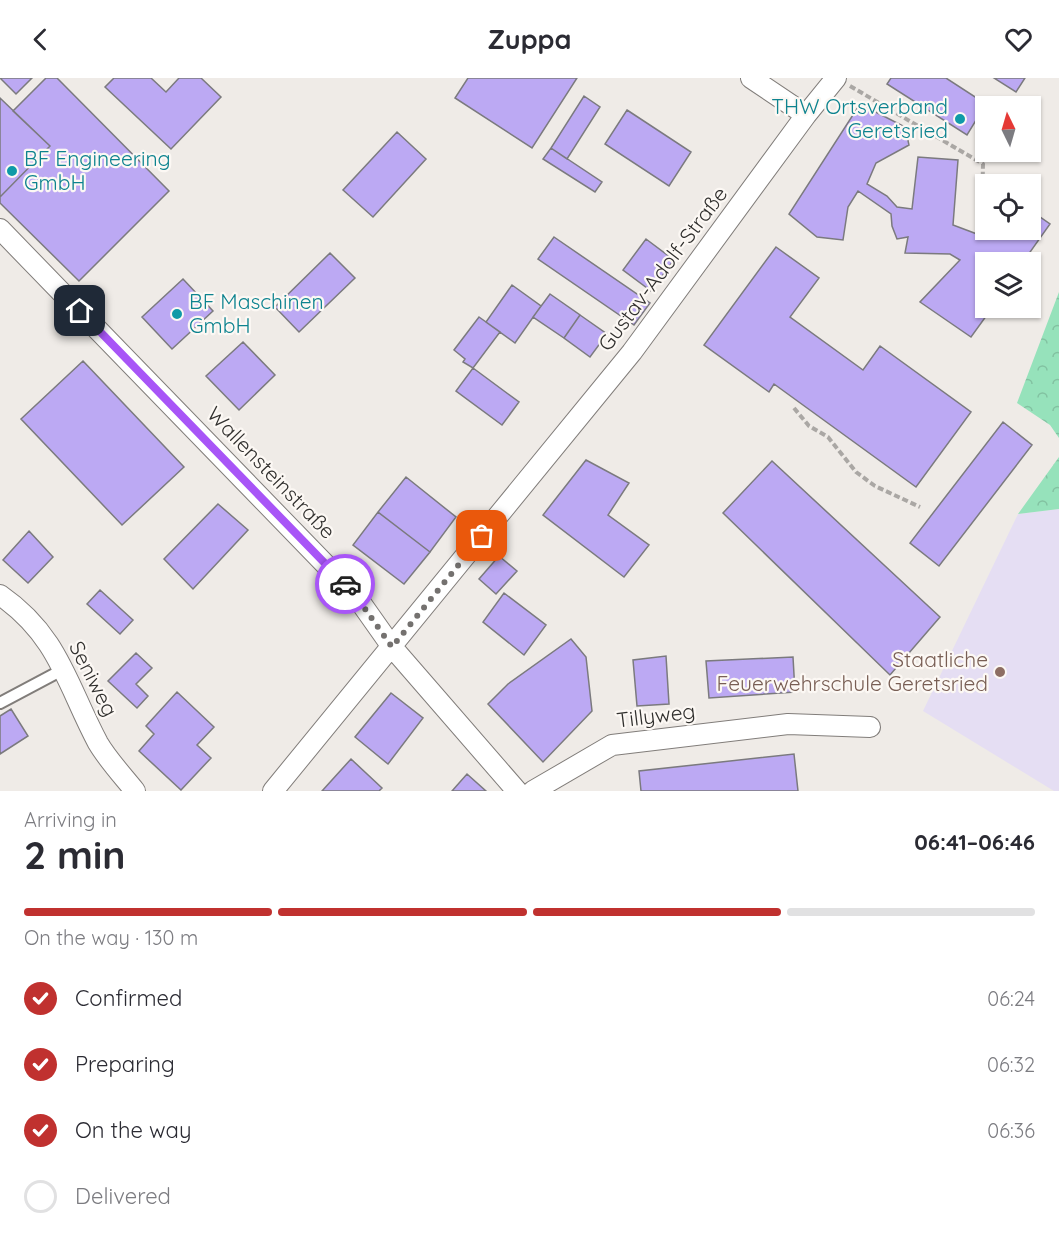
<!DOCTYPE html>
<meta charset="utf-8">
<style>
body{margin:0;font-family:Quicksand,sans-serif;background:#f7f7f7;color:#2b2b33;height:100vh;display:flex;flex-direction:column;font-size:22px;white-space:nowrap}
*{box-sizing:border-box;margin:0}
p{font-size:20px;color:#7c7c81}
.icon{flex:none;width:33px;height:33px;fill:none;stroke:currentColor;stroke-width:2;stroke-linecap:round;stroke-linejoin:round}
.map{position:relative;height:713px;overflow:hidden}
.details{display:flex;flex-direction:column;background:#fff;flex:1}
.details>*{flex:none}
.needle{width:39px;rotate:355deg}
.fabs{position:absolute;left:975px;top:18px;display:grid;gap:12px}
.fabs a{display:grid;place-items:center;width:66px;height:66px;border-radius:0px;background:#fff;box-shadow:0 2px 4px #0004;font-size:30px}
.pin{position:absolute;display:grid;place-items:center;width:51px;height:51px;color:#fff;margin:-26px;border-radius:12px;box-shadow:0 3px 9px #0006}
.courier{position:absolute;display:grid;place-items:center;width:60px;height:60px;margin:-30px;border:4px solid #a855f7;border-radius:50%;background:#fff;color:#222;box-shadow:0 2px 8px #0007}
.overview em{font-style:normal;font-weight:700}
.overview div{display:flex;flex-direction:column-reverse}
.overview{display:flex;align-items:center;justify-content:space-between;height:102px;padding:0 24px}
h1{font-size:39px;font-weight:700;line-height:45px}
.bar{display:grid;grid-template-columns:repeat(4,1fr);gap:9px 6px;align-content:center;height:72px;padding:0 24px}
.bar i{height:8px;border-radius:4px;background:#e1e1e2}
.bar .on{background:#c0312f}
.bar p{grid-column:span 4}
ol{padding:0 24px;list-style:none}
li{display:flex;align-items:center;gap:18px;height:66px}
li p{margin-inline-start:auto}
li .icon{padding:6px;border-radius:50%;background:#c0312f;color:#fff;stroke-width:4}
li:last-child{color:#7c7c81}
li i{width:33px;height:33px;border:3px solid #e1e1e2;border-radius:50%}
header{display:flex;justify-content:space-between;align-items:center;height:78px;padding:0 24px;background:#fff;font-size:27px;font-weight:700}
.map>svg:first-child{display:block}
.education{fill:#e5def3}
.forest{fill:url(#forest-crowns)}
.building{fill:#bca9f3;stroke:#7b7a7e;stroke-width:1.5}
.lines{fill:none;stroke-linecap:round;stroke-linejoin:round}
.lane-casing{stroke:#817d7a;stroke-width:14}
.street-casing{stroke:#817d7a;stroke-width:22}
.path{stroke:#aaa7a4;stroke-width:4;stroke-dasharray:6 3;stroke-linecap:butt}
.lane{stroke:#fff;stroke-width:10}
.street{stroke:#fff;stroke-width:20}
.done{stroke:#74716f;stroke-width:6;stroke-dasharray:0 10.8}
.route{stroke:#a855f7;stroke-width:8}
.culture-dot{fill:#0f9aa8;stroke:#fcf8f4;stroke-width:2}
.education-dot{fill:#8d6e63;stroke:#fcf8f4;stroke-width:2}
.labels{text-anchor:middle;stroke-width:4.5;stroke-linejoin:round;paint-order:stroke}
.culture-label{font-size:21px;fill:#0d838f;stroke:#fcf8f4;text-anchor:start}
.street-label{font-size:21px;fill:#31302e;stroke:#fcf8f4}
.education-label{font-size:21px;fill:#785e54;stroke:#fcf8f4;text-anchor:end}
</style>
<header><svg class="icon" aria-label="back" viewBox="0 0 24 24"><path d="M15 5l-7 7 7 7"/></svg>Zuppa<svg class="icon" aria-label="heart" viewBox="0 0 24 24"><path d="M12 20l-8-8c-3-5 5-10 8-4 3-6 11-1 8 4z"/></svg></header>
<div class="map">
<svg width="1059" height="713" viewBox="0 0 1059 713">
<defs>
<pattern id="forest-crowns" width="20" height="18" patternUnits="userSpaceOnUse" patternTransform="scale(1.5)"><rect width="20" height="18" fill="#96e2bb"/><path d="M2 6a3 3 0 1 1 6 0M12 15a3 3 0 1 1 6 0" fill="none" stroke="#82c2a1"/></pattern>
</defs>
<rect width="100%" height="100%" fill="#efebe7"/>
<!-- education -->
<path class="education" d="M1059 431V713H1054L923 633 1018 436Z"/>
<!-- forest -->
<path class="forest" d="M1059 214V360L1050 347 1017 325Z
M1059 379V431L1018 436Z"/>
<!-- building -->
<path class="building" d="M0 0H32L16 16Z
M46 0H57L169 113 79 203 0 125V119L50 68 13 33Z
M114 0H151L166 14 179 0H201L221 19 171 71 105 9Z
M468 0H577L532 70 455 20Z
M891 0H946L986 26 967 57 887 6Z
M994 0H1025L1016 14Z
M584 18 600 29 567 81 551 70Z
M0 20 50 68 0 119Z
M860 26 905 49 909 67 876 85 867 106 887 118 897 129 912 131 918 79 958 82 953 147 977 156 986 144V152H1030V132L1050 146 1023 184H986V230H992L971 259 920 224 960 182 950 176 905 175 908 159 897 161 892 148 891 136 858 113 848 129 843 162 817 159 789 136Z
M627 32 691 74 669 108 605 66Z
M397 54 426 81 373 139 343 112Z
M551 70 602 104 595 114 543 81Z
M993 74H1009L1005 80Z
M554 159 650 225 634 247 538 181Z
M646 161 674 182 651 213 623 192Z
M776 169 819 200 790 239 863 292 880 268 971 334 916 409 774 306 769 314 704 267Z
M330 175 355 200 299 254 275 229Z
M183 201 213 233 172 271 142 239Z
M512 207 541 228 515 265 486 244Z
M550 216 580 237 564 260 533 239Z
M580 237 607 256 590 279 564 260Z
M479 239 500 254 473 290 463 284 465 281 454 272Z
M243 264 275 297 239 332 206 298Z
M83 283 184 389 122 447 21 341Z
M473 290 519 324 502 347 456 313Z
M1003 344 1032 367 939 488 910 465Z
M586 382 629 405 608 437 649 467 624 499 543 437Z
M772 383 940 539 890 597 723 435Z
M406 399 456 439 430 474 378 434Z
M218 426 248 452 193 511 164 481Z
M378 434 430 474 404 506 353 467Z
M29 453 53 479 28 505 3 482Z
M499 478 517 493 496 516 479 501Z
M100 512 133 542 120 556 87 526Z
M504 515 546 547 524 577 483 544Z
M571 561 586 579 592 633 543 684 488 626 508 606Z
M136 575 152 590 136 606 148 618 137 630 108 603Z
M666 578 669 626 637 628 633 582Z
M793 579 795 614 709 620 706 583Z
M177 614 214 649 197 667 211 680 181 712 139 673 154 656 146 648Z
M391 615 423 640 388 686 355 659Z
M11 631 28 658 0 676V638Z
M794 676 798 713H641L639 693Z
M351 681 382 710 379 713H322Z
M467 696 486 713H452Z"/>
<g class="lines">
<defs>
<path id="lane" d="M0 625 64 591"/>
<path id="street" d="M751 0 806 37
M0 151 356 518 392 569 517 713
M0 517C59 558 67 607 98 665 108 682 123 698 135 713
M273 713 632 274 806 37 836 0
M533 713 612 667 788 646 870 649"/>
</defs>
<!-- lane casing -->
<use href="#lane" class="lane-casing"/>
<!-- street casing -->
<use href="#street" class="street-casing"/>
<!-- path -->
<path class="path" d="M850 8 983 86 982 130
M794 330 809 348 828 359 856 394 875 408 920 429"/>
<!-- lane -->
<use href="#lane" class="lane"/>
<!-- street -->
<use href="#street" class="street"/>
</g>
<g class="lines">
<!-- done -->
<path class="done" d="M345 506 356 518 392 569 482 458"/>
<!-- route -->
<path class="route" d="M80 233 345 506"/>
</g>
<!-- markers -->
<g class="culture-dot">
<circle cx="960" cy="41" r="6"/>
<circle cx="12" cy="93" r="6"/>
<circle cx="177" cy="236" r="6"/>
</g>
<circle class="education-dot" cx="1000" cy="594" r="6"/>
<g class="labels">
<!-- culture labels -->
<g class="culture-label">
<text x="948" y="36" text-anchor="end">THW Ortsverband<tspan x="948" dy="24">Geretsried</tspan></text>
<text x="24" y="88">BF Engineering<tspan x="24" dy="24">GmbH</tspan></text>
<text x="189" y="231">BF Maschinen<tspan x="189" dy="24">GmbH</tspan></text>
</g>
<!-- street labels -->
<g class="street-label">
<text transform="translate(663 191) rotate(-53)" y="7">Gustav-Adolf-Straße</text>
<text transform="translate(271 395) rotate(46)" y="7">Wallensteinstraße</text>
<text transform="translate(93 601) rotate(63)" y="7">Seniweg</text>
<text transform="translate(656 638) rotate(-7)" y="7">Tillyweg</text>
</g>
<!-- education labels -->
<g class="education-label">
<text x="988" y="589">Staatliche<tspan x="988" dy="24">Feuerwehrschule Geretsried</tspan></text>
</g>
</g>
</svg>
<div class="fabs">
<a><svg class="needle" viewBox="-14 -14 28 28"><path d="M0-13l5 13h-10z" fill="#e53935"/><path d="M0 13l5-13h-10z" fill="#7c7c81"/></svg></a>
<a><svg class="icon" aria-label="locate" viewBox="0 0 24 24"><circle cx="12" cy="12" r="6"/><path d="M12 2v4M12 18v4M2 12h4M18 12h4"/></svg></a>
<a><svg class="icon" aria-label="layers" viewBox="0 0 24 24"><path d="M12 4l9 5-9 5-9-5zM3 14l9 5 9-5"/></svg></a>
</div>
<div class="pin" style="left:482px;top:458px;background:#ea580c"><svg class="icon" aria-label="bag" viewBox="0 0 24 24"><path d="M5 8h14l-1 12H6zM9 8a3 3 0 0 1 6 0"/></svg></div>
<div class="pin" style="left:80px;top:233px;background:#1f2937"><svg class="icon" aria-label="home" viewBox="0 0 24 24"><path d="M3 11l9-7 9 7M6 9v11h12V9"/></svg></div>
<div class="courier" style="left:345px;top:506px"><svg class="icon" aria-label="car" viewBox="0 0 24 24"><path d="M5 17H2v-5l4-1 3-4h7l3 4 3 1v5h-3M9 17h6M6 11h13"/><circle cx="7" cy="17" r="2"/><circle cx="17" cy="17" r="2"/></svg></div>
</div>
<section class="details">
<div class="overview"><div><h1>2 min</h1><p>Arriving in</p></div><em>06:41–06:46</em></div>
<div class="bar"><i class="on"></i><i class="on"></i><i class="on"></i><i></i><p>On the way · 130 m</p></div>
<ol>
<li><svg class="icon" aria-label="check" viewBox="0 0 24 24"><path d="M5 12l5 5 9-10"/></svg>Confirmed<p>06:24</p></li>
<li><svg class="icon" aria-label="check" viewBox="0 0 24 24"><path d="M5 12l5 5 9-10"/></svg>Preparing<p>06:32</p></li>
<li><svg class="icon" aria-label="check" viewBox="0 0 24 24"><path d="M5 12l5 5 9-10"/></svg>On the way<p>06:36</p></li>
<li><i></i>Delivered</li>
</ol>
</section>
